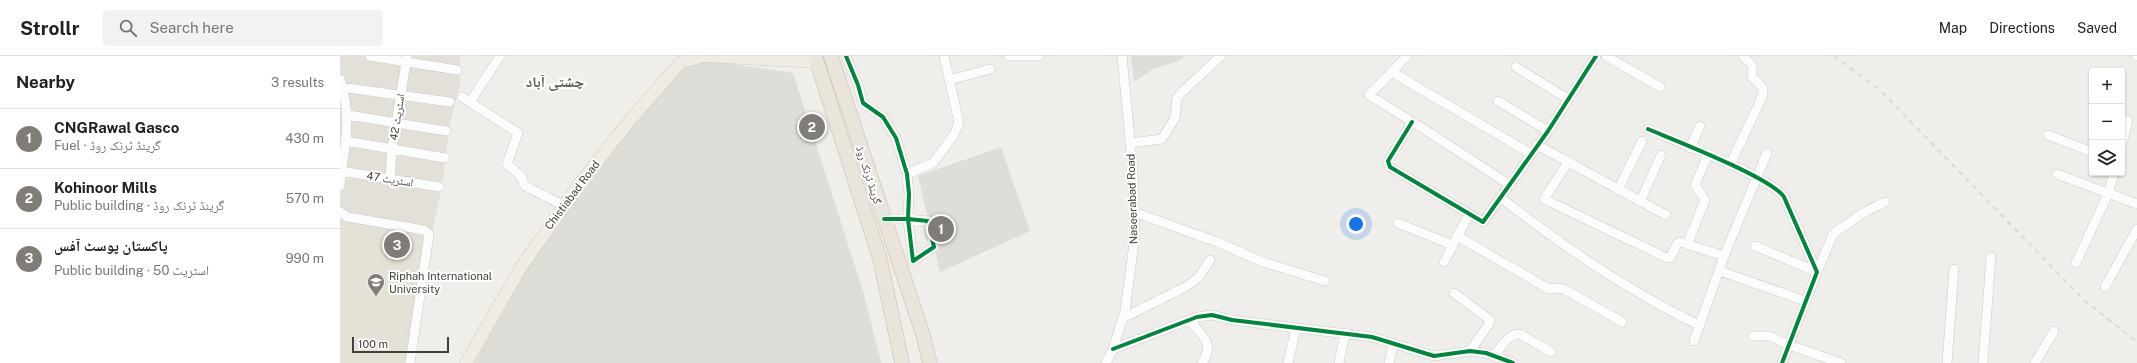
<!DOCTYPE html>
<html lang="en">
<head>
<meta charset="utf-8">
<style>
	body { margin:0; font-family:"Public Sans","Noto Naskh Arabic",sans-serif; background:#f2f2f2; color:#202124 }
	.controls { position:absolute; right:12px; top:12px; display:grid; overflow:hidden; border-radius:4px; box-shadow:0 1px 3px #0004 }
	.controls button { width:36px; height:36px; display:grid; place-items:center; padding:0; border:0; border-bottom:1px solid #e0e0e0; background:#fff; color:#202124; font:20px sans-serif }
	.scale { position:absolute; left:12px; bottom:10px; width:97px; box-sizing:border-box; padding-left:4px; border:2px solid #443f37; border-top:0; font-size:11px; line-height:14px; white-space:nowrap; color:#443f37; -webkit-text-stroke:3px #fff; paint-order:stroke }
	.you { position:absolute; left:1016px; top:168px; width:14px; height:14px; margin:-10px; border:3px solid #fff; border-radius:50%; background:#1a73e8; box-shadow:0 0 0 6px #1a73e833 }
	.badge { display:grid; place-items:center; width:26px; height:26px; border-radius:50%; background:#807c76; color:#fff; font-size:13px; font-weight:700 }
	.pin { position:absolute; translate:-50% -50%; border:2px solid #fff; box-shadow:0 1px 4px #0006 }
	.list { margin:0; padding:0; list-style:none }
	h2 { display:flex; justify-content:space-between; align-items:center; height:52px; margin:0; padding:0 16px; font-size:17px }
	h2 small { font-size:13px; font-weight:400; color:#757577 }
	.list li { display:grid; grid-template-columns:26px 1fr auto; gap:12px; align-items:center; box-sizing:border-box; height:60px; padding:0 16px; border-top:1px solid #e0e0e0 }
	.list b { display:block; font-size:15px; white-space:nowrap }
	.list p { margin:0; font-size:13px; white-space:nowrap; color:#757577 }
	.list em { font-size:13px; font-style:normal; color:#757577 }
	.icon { flex:none; width:22px; height:22px; fill:none; stroke:currentColor; stroke-width:2; stroke-linecap:round; stroke-linejoin:round }
	.map { position:relative; flex:none; width:1797px; height:307px; overflow:hidden }
	header { display:flex; align-items:center; gap:24px; box-sizing:border-box; height:56px; padding:0 20px; background:#fff; border-bottom:1px solid #e0e0e0 }
	header strong { font-size:19px }
	nav { display:flex; gap:22px; margin-inline-start:auto; font-size:14px }
	.search { width:280px; height:36px; background:#f2f2f2; display:flex; align-items:center; gap:10px; box-sizing:border-box; padding:0 14px; border-radius:4px; color:#757577; font-size:15px }
	main { display:flex }
	aside { flex:1; background:#fff }
	.map>svg:first-child { display:block }
	.residential { fill:#e3e0d8 }
	.industrial { fill:#dfddd8 }
	.education { fill:#e5e1d6 }
	.lines { fill:none; stroke-linecap:round; stroke-linejoin:round }
	.minor-casing { stroke:#cbcac6; stroke-width:10 }
	.major-casing { stroke:#d0cab9; stroke-width:13 }
	.highway-casing { stroke:#c4bba8; stroke-width:15 }
	.minor { stroke:#fdfcfc; stroke-width:9 }
	.major { stroke:#f0ece4; stroke-width:12 }
	.highway { stroke:#eae5db; stroke-width:14 }
	.rail { stroke:#d9d9d8; stroke-width:2; stroke-dasharray:5 5; stroke-linecap:butt }
	.cycleway-casing { stroke:#fff; stroke-width:6 }
	.cycleway { stroke:#00873e; stroke-width:4 }
	.labels { text-anchor:middle; dominant-baseline:central; stroke-width:4; stroke-linejoin:round; paint-order:stroke }
	.street-label { font-size:11px; fill:#443f37; stroke:#fff }
	.poi-label { font-size:11px; fill:#443f37; stroke:#fff; text-anchor:start }
	.district-label { font-size:15px; font-weight:bold; fill:#665d4f; stroke:#fff }
</style>
</head>
<body>
<header>
<strong>Strollr</strong>
<div class="search"><svg class="icon" aria-label="search" viewBox="0 0 24 24"><circle cx="10" cy="10" r="6"/><path d="M15 15l6 6"/></svg>Search here</div>
<nav><a>Map</a><a>Directions</a><a>Saved</a></nav>
</header>
<main>
<aside>
<h2>Nearby<small>3 results</small></h2>
<ul class="list">
<li><span class="badge">1</span><div><b>CNGRawal Gasco</b><p>Fuel · گرینڈ ٹرنک روڈ</p></div><em>430 m</em></li>
<li><span class="badge">2</span><div><b>Kohinoor Mills</b><p>Public building · گرینڈ ٹرنک روڈ</p></div><em>570 m</em></li>
<li><span class="badge">3</span><div><b>پاکستان پوسٹ آفس</b><p>Public building · اسٹریٹ 50</p></div><em>990 m</em></li>
</ul>
</aside>
<div class="map">
<svg width="1797" height="307" viewBox="0 0 1797 307">
	<rect width="100%" height="100%" fill="#efeeea"/>
	<path class="residential" d="M0,0H120V28L110,67L103,124L94,168L73,307H0Z"/>
	<path class="industrial" d="M791,0H844L839,5L813,13L794,26Z
		M371,5L453,17L523,235L541,307H134L193,202L237,137L344,8Z
		M661,91L690,175L600,216L578,120Z"/>
	<path class="education" d="M0,164L83,175L60,307H0Z"/>
	<g class="lines">
		<defs>
			<path id="minor" d="M30,0L117,14
				M506,0L518,29L523,47L543,61L556,82L567,118L569,138L568,163L573,205L594,191L588,165L568,163H544
				M668,0H699
				M1067,0L1029,39L1087,75L1170,129
				M1266,0L1320,31
				M1796,0H1797
				M1176,11L1228,43
				M1052,16L1191,98
				M0,23C13,66 4,88 0,130
				M609,24L650,13
				M0,31L110,46
				M122,41L178,77L167,108L181,120L185,130L223,149
				M1158,45L1208,75
				M130,46L160,0
				M8,59L106,75
				M1072,66L1048,105L1050,111L1143,166L1208,75L1256,0
				M1308,73C1334,84 1432,122 1444,141L1477,216L1442,307
				M1708,79L1752,96
				M6,85L105,102
				M790,87L822,83L835,62L837,42L843,35L881,0
				M1782,88L1788,64
				M1197,89L1326,159
				M1350,92L1360,70
				M1229,105L1204,143L1327,202H1330L1337,188L1340,186L1384,200
				M1390,109L1423,39V32L1412,21V9L1403,0
				M1,115L99,131
				M567,118L593,107L614,79L619,67L604,0
				M1717,118L1797,148
				M50,123L52,93L67,0
				M1278,134L1302,85
				M1161,142C1221,189 1290,236 1359,269
				M1300,146L1321,99
				M0,156L7,161L84,174L89,178L70,307
				M794,156L877,186L923,206L985,225
				M1058,167L1112,189
				M1117,180L1209,233L1220,232L1226,234L1282,266
				M1347,189L1365,144L1355,129L1368,99
				M1415,190L1477,216L1493,178L1523,157L1545,146
				M1104,206L1129,158
				M1736,207L1768,138L1774,117
				M1380,215L1465,245
				M1765,231L1797,173
				M1114,237L1150,264L1149,268L1130,295
				M783,262L847,230L859,221L870,204
				M850,264C863,282 875,286 862,307
				M1413,280H1430L1449,289L1501,307
				M1354,285L1384,200L1427,97
				M773,293L857,261L872,259L892,264L1032,281L1094,300L1130,295L1146,297L1173,307
				M1154,300C1160,292 1169,277 1180,278L1211,296
				M766,307L773,293L785,255L795,179L793,116L782,0
				M948,307L956,272
				M999,307L1005,277
				M1049,307L1053,288
				M1607,307L1614,213
				M1643,307L1651,201
				M1695,307L1714,275"/>
			<path id="major" d="M367,0L476,6
				M126,307L180,213L237,131L291,63L341,6L366,0"/>
			<path id="highway" d="M475,0L540,203L562,307
				M491,0L583,279L590,307"/>
		</defs>
		<use href="#minor" class="minor-casing"/>
		<use href="#major" class="major-casing"/>
		<use href="#highway" class="highway-casing"/>
		<use href="#minor" class="minor"/>
		<use href="#major" class="major"/>
		<use href="#highway" class="highway"/>
		<path class="rail" d="M1494,0L1540,34L1744,244L1797,286"/>
		<defs>
			<path id="cycleway" d="M506,0L518,29L523,47L543,61L556,82L567,118L569,138L568,163L573,205L594,191L588,165L568,163H544
				M1072,66L1048,105L1050,111L1143,166L1208,75L1256,0
				M1308,73C1334,84 1432,122 1444,141L1477,216L1442,307
				M773,293L857,261L872,259L892,264L1032,281L1094,300L1130,295L1146,297L1173,307"/>
		</defs>
		<use href="#cycleway" class="cycleway-casing"/>
		<use href="#cycleway" class="cycleway"/>
	</g>
	<defs>
		<symbol id="university-pin" viewBox="-11 -11 22 30"><path d="M0 17L-7.5 6A9.5 9.5 0 1 1 7.5 6Z" fill="#807c76" stroke="#fff"/><path d="M0-5L7-2L0 1L-7-2ZM-4 1L0 2.5L4 1V4Q0 6-4 4Z" fill="#fff"/></symbol>
	</defs>
	<g fill-rule="evenodd">
		<use href="#university-pin" x="26" y="216" width="20" height="27"/>
	</g>
	<g class="labels">
		<g class="street-label">
			<text transform="translate(57 61) rotate(-81)">اسٹریٹ 42</text>
			<text transform="translate(529 119) rotate(72)">گرینڈ ٹرنک روڈ</text>
			<text transform="translate(50 123) rotate(9)">اسٹریٹ 47</text>
			<text transform="translate(232 139) rotate(-53)">Chistiabad Road</text>
			<text transform="translate(792 143) rotate(-92)">Naseerabad Road</text>
		</g>
		<g class="poi-label">
			<text x="49" y="220">Riphah International<tspan x="49" dy="13">University</tspan></text>
		</g>
		<g class="district-label">
			<text x="215" y="25">چشتی آباد</text>
		</g>
	</g>
</svg>
<div class="controls">
<button>+</button>
<button>−</button>
<button><svg class="icon" aria-label="layers" viewBox="0 0 24 24"><path d="M12 4l9 5-9 5-9-5zM3 14l9 5 9-5"/></svg></button>
</div>
<div class="scale">100 m</div>
<div class="you"></div>
<div class="pin badge" style="left:601px;top:173px">1</div>
<div class="pin badge" style="left:472px;top:71px">2</div>
<div class="pin badge" style="left:57px;top:189px">3</div>
</div>
</main>
</body>
</html>
